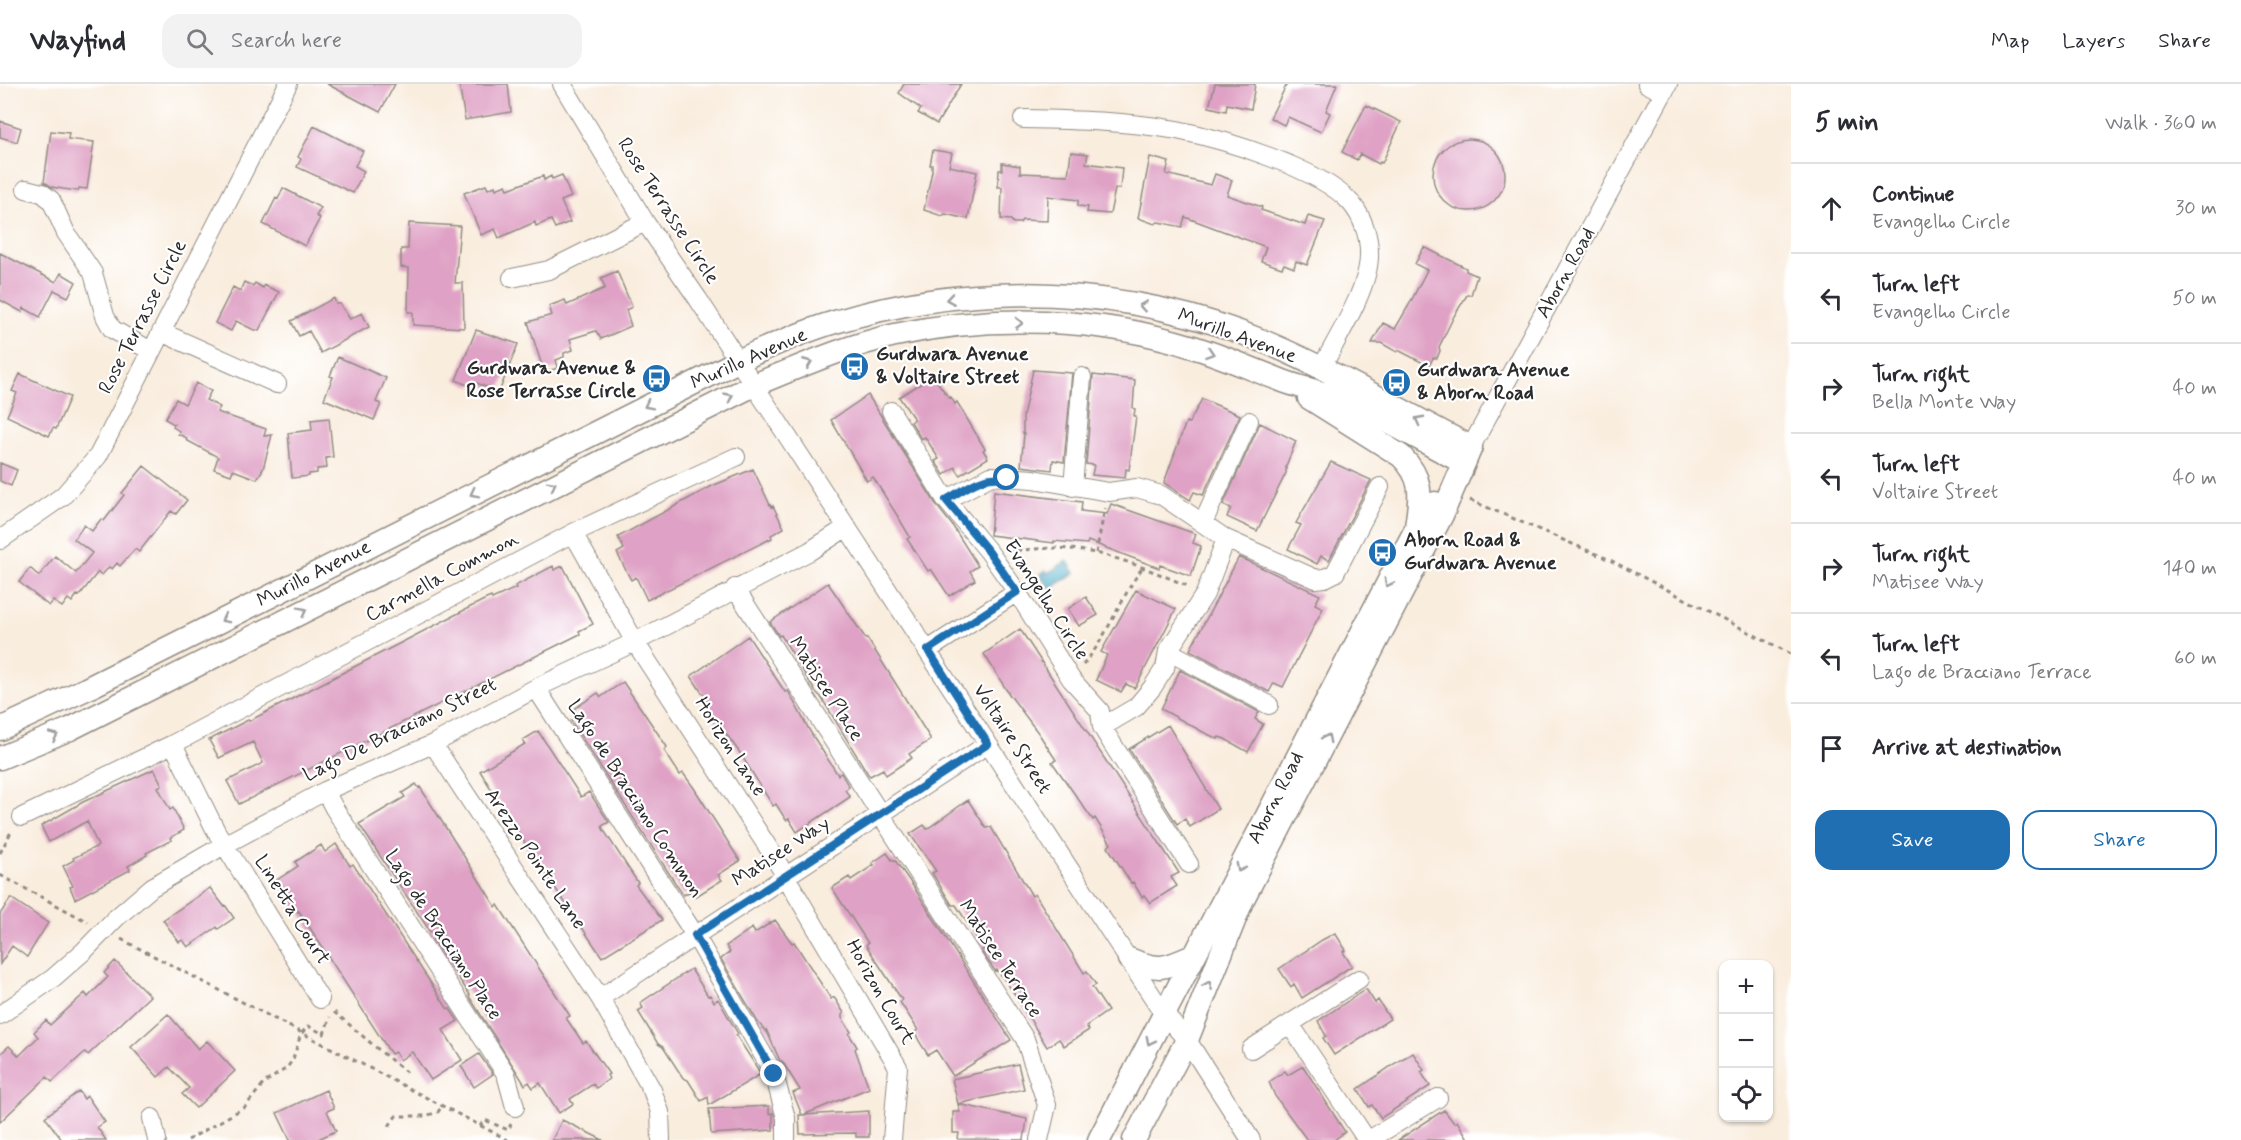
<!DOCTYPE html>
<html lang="en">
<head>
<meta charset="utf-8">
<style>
	body { margin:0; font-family:Mynerve,sans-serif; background:#f2f2f3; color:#2b2b33 }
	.controls { position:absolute; right:18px; bottom:18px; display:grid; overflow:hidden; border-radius:12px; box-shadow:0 2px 4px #0004 }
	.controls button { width:54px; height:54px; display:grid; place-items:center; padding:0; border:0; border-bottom:2px solid #e1e1e2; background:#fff; color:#2b2b33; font:30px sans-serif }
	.stop { position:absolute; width:18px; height:18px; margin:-14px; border:4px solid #1f6fb2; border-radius:50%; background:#fff }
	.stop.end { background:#1f6fb2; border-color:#fff; box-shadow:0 2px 6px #0008 }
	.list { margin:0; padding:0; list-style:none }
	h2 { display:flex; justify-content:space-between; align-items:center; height:78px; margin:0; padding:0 24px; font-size:26px }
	h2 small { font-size:20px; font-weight:400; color:#7c7c81 }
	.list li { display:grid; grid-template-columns:39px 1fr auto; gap:18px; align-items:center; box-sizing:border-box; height:90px; padding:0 24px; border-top:2px solid #e1e1e2 }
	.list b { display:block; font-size:22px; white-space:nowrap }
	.list p { margin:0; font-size:20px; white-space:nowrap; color:#7c7c81 }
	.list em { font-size:20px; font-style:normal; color:#7c7c81 }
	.actions { display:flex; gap:12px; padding:18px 24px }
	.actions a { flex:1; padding:14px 0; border:2px solid #1f6fb2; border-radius:18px; text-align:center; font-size:21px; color:#1f6fb2 }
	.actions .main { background:#1f6fb2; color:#fff }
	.icon { flex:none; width:33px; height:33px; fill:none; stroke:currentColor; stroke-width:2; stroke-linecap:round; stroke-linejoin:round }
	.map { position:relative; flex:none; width:1791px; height:1056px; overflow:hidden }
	header { display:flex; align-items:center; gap:36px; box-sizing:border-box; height:84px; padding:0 30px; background:#fff; border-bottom:2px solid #e1e1e2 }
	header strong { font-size:28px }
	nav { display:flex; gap:33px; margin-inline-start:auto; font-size:21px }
	.search { width:420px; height:54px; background:#f2f2f3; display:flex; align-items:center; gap:15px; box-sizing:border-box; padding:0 21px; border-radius:18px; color:#7c7c81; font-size:22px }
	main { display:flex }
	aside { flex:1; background:#fff }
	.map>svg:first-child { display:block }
	.water { fill:#48acc7; stroke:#3a6c79; stroke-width:1.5 }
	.building { fill:#dfa1c5 }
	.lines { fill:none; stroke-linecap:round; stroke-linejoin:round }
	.minor-casing { stroke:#928c84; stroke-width:20 }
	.major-casing { stroke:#928c84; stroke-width:25 }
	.path { stroke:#928c84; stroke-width:3; stroke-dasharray:4.5 4.5; stroke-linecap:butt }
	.minor { stroke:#fff; stroke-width:18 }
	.major { stroke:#fff; stroke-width:22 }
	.oneway { stroke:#a0a0a0 }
	.route { stroke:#1f6fb2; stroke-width:8 }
	.labels { text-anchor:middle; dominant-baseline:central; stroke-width:4.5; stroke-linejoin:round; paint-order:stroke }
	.street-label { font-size:20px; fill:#2b2b2b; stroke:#fff }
	.poi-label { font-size:20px; font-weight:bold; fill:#2b2b2b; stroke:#fff; text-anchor:start }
</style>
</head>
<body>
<header>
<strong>Wayfind</strong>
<div class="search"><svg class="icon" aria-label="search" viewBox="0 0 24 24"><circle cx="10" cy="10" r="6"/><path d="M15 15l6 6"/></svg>Search here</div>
<nav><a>Map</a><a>Layers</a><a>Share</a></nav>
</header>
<main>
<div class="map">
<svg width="1791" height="1056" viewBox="0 0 1791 1056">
	<rect width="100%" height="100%" fill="#fff"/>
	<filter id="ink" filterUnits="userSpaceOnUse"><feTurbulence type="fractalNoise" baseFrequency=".0167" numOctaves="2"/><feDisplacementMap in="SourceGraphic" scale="12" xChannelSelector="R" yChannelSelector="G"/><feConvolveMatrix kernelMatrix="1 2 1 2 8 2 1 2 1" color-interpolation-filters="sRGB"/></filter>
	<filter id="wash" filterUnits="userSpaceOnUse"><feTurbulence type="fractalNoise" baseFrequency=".008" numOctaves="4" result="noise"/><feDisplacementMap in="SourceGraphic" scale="24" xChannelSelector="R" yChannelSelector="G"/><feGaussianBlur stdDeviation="1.35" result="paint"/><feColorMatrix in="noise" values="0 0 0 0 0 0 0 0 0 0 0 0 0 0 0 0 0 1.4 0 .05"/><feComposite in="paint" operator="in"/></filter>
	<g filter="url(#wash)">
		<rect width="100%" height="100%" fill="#f9edde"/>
		<path class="water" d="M1067,477L1075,489L1050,505L1040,490L1046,487L1048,489Z"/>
		<g id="blocks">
			<path class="building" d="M327,0H395L380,28Z
				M459,0H508L511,28L465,36Z
				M904,0H961L937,40L918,29L921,25L899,9Z
				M1215,0H1255L1251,25L1227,20L1226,27L1209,23Z
				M1287,0H1337L1326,27L1330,29L1321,48L1288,33L1284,41L1270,34Z
				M1366,21L1401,38L1382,79L1380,78L1379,80L1360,70L1357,76L1342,68Z
				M0,37L21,44L17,58L0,53Z
				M314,42L363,67L355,82L364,87L353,109L297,83L301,75L298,73Z
				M51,47L69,49L68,55L94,58L87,105L79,104L78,107L63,105L52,103L44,98Z
				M1433 91a36 36 0 1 1 72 0a36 36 0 1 1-72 0Z
				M933,66L952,69L949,82L977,88L968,135L945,130L942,132L924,126L932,87V81H930Z
				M1071,68L1088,70L1086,79L1122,84L1120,105H1115L1110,130L1087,128L1088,123L1078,122V116L1048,112L1047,137L1022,136L1020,139H1013L1011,136L1001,135L1002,103H998L999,86H1002V79L1020,82V89L1068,91Z
				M1150,73L1169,78L1166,90L1211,101L1215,90L1232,96L1227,111L1262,123L1261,126L1305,141L1308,132L1325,137L1307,181L1296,177L1294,184L1284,180L1282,184L1261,177L1266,163L1185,133L1182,143L1158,138L1155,140L1138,134Z
				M562,91L571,113L561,117L570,138L555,144L551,136L536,142L535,138L499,154L495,145L481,151L464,109L486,101L488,105L495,102L496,105L506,101L508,105L543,92L544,96L551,92L552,95Z
				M283,104L321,124L316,132L320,134L305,162L263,140L276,114L278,115Z
				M409,139L460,142L455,199H463L464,244L413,241V228H408L409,184L401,183V165H408Z
				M1424,163L1466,184V187L1477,192L1471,211H1467L1454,232L1439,263L1440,267L1437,274H1433L1429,282L1398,266L1397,268L1381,259H1372L1383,239L1395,245L1409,221L1427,186L1415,180Z
				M0,169L56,198L61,189L76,198L68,213L54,206L40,233L24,224L22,228L0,216Z
				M617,187L632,223L626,226L631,242L601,255L596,247L570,255L573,266L564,269V273L556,276L558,284L544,288L528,238L552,231L549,222L565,216L567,221L605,204L601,194Z
				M244,198L253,202L255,199L263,204L264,201L279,208L259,246H254L236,237L231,247L215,239L233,203L240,207Z
				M334,214L336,220H340L350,235L362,229L369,243L321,269L309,247L299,252L291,237Z
				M476,246L518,260L499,308L474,298L472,303L456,296Z
				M338,273L386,294L376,318L381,320L374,336L324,315L333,293L330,292Z
				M1033,286L1072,289L1064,378L1053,376L1052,386L1021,382L1024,350L1023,349V332Z
				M20,290L70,313L56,345L53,344L49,352L7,332L17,309L12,307Z
				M1093,291L1135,296L1133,324L1135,325L1134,332H1136L1129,386L1126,385L1125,394L1092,391L1094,381L1086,380Z
				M933,292L949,314L951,313L955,320L957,318L985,365L983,366L988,374L960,391L955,383L944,391L935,377L939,375L925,353L921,355L911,338L914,335L899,313Z
				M196,299L211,307L206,316L220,323L217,328L266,345L264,352L272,351L263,385L257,395L233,386L231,391L214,385L218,373L186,356L187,354L178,350L179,347L173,343L174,340L165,335L176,315L185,320Z
				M868,311L937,422L952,441L978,482L970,487L975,496L949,512L931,485L928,487L907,455L910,453L900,436L873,393L867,397L831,336Z
				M1202,315L1240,331L1203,411L1194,408L1190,416L1164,399L1186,338L1189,339Z
				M329,334L333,373L326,374L327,384L317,385V389L309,390V392L292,394L288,349L312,346L311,336Z
				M1260,339L1296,357L1286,382V389L1257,447L1227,433L1231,424L1223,421Z
				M1331,378L1371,396L1329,476L1321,472L1317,480L1288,465L1301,441L1296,439Z
				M0,379L17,386L11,402L0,397Z
				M144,382L187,416L176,430L171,427L139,468L135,465L120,482L117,479L112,485L109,483L102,491L98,488L79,512L77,511L72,518L68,515L62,523L53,517L49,522L19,498L30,484L39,492L55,472L76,489L92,469L74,455L84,441L92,447L101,435L104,437L124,411L122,409Z
				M753,385L771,423L773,422L784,444L771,451L772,454L647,516L636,493L631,496L617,469L624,465L618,453L712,402Z
				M994,407L1082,418L1081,427L1107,430L1111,420L1196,450L1193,459L1201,462L1191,492L1160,481L1159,484L1088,457L1087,460L1054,457V459L990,451Z
				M1239,473L1320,511L1315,520L1323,524L1283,603L1274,599L1269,608L1190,566Z
				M553,482L554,486L563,482L593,540L579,547L580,550L239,720L227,697L263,679L253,658L219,674L209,656L248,636L249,637L484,516L491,513L492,515L516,504L515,502Z
				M828,499L866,555L867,554L930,654V656L909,670L912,674L886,691L883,685L870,692L868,690L821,613L815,607L781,551L779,552L770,538Z
				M1136,506L1176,525L1136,602L1134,604L1126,600L1121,608L1096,596L1107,571L1101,568Z
				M1086,513L1098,531L1079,542L1068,525Z
				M1020,545L1179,789L1171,793L1177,802L1150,819L1144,811L1142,813L1133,798L1131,799L1108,763L1111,760L1095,734L1093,736L1064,695L1052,678L1056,676L1039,650L1009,610L984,570Z
				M748,552L785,608L788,607L811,649L838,691L841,689L849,703L845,706L850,713L797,748L789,735L786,736L776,720L773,722L740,669L705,621L708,618L691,592Z
				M1180,586L1259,628L1255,635L1263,640L1248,668L1225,655L1219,653L1218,655L1203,648L1161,625Z
				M623,598L667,663L664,666L680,691L683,689L694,704L740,777L718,791L722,796L695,813L691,807L683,811L571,637L578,632L574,625L598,609L601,613Z
				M1168,641L1218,725L1190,743L1185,735L1177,740L1129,665Z
				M538,647L581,713L589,708L609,738L602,742L603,745L638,799L636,801L662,836L602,873L528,764L480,687L525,660L523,656Z
				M154,685L162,701L158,703L170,726L173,724L184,746L170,754L172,756L146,769L147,771L128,782L130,786L75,815L70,803L73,802L63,782L74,776L73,774L98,762L87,737L49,758L41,742L83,718Z
				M416,700L419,704L420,703L496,823L498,821L555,909L570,932L566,934L583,959L586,957L609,990L607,991L609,995L596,1004L593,1000L570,1015L573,1020L559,1029L540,999L533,1004L529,998L525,1001L469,912L470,911L433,856L435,855L359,740L405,713L402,709Z
				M968,716L986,744L991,743L1032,812L1035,810L1084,889L1087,887L1096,901L1092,903L1108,927L1086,942L1089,946L1064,962L1059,955L1047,963L1012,906L997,886L995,887L981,867L984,865L956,821H952L932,789L936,787L910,750L924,741L927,745Z
				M336,760L350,782L353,780L447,924L450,925L458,937L443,946L462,976L431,996L412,968L400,976L395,968L391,970L299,827L298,828L277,796L298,782L295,778L321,761L325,768Z
				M887,769L892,776H895L913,802L1011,956L953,992L936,966L928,971L919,957L915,948L918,946L900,918L902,916L866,861L868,859L832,804L849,793L851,796L874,781L872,779Z
				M210,804L224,822L225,821L234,834L218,845L217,843L188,863L183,856L179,858L163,836Z
				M11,814L48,839L27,873L12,862L0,880V830Z
				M775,836L792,859L794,858L831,915L834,913L844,929L842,931V934L851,948L849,950L857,963L855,965L869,1004L803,1031L869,1027V1053H856V1049L800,1050L799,1031H802L793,1009L800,1006L782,977H780L766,945L767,949L757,937L721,875L730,868L726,862L752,844L755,849Z
				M1335,849L1346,866L1343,868L1352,882L1302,914L1294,900L1291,903L1279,885L1322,856Z
				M115,877L150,912L88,971L85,968L52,998L47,993L0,1038V970L9,962L19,972L38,953L34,948L46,936L50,941L85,909L88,913L108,893L104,889Z
				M691,885L708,912L710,911L714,918L718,915L738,950L736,951L761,990L709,1021L708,1013L701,1017L688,996L683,994L663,963L658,960L638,927L643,924L640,919Z
				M1366,905L1375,919L1378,916L1390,935L1334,971L1323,954L1326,952L1318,937Z
				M168,930L198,965L207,957L235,987L196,1024L182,1010L189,1004L169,983L158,993L131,963Z
				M1413,969L1424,986L1421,988L1430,1002L1381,1034L1372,1021L1369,1023L1358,1005L1400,976Z
				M479,970L493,990L474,1003L461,982Z
				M1018,980L1024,1005L958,1020L952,995Z
				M1303,982L1345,1048L1334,1056H1307L1275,1012L1269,998L1285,987L1288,991Z
				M326,1006L334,1024L327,1027L336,1047L316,1056H290L277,1029Z
				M79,1007L84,1015L87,1012L105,1038L97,1043L106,1056H62L45,1033Z
				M958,1020L1027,1035L1024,1056L958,1055L959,1049H953V1028H960Z
				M769,1022V1030L773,1029V1046L711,1050L709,1025Z
				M1444,1026L1454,1039L1457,1037L1469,1056H1398Z
				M562,1036L603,1056H552Z"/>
		</g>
	</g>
	<g filter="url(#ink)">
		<use href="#blocks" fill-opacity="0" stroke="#928c84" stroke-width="1.5"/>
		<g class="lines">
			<defs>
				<path id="minor" d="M562,0L645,138L698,215L1164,930L1187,956L1251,1056
					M1647,0L1664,8
					M1023,35C1074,36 1126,37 1177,46C1222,55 1320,84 1351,119C1363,133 1370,154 1369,173C1368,206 1337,254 1321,285
					M26,105L42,109L51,116L66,149L93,189L105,232L112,245L151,267
					M512,194L549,186L645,138
					M161,248L277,300
					M891,327L946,416L989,468L1017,508L1071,595L1100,627L1102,643L1113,661L1189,780
					M1471,363L1668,0
					M1073,403L1082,293
					M946,416L991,392L1033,395L1109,408L1137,404L1161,411L1226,455L1316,495L1325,494L1335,489L1380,403
					M1203,439L1249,337
					M573,449L635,558L773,771L898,983L892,1056
					M0,456L63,412L98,372L288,0
					M735,504L1025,955L1047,1021L1039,1056
					M928,566L1017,508
					M1168,567L1269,621
					M536,604L695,851L774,990L786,1034V1056
					M1102,643L1136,623L1152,604L1165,584L1168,567L1205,510L1226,455
					M173,660L216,747L320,915
					M433,660L600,914L652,1006L660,1028L661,1056
					M325,707L334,724L506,990L515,1023
					M22,733L173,660L573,449L736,373
					M600,914L988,660
					M0,931L52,895L84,867L116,834L152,803L224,761L325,707L433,660L536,604L635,558L810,467L847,443
					M1290,940L1367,1056
					M1251,965L1359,895
					M152,1034L157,1056
					M1369,1056L1438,1014"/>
				<path id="major" d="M1309,314L1401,372C1425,396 1420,413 1416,443
					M0,645L86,605L738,277C770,262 801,248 835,238C975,196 1130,201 1265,258C1336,288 1403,328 1471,363L1442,431L1242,817L1187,956L1134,1056
					M0,674L70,645L754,301C801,282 846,262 895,251C991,230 1099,233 1193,263C1222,272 1249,284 1278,295C1301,305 1328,308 1351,319C1389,337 1426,359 1464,379
					M1129,875C1161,888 1165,884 1195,871
					M1099,1056L1399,477L1415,447L1435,419"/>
			</defs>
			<use href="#minor" class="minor-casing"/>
			<use href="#major" class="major-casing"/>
			<path class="path" d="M1470,416L1610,476L1791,570
				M1008,467C1022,466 1037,465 1051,464C1100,464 1146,484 1190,503
				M1096,469L1105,424
				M1083,581C1108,552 1120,514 1143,483
				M0,769L12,746
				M0,791L88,838
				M121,855L508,1056
				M334,928C359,948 382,970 408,989
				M389,1042L396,1032H425L438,1028L442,1022
				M480,1042L485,1036L508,1046L511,1040
				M188,1056L245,1023L264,999L287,984L293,975L301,950L308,942L324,950L330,933"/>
			<use href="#minor" class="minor"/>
			<use href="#major" class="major"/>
		</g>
		<defs><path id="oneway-chevron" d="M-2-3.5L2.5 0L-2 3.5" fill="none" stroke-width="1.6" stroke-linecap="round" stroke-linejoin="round" transform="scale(1.5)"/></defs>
		<g class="oneway">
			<use href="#oneway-chevron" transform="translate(950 215) rotate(171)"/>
			<use href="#oneway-chevron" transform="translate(1143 222) rotate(-170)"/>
			<use href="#oneway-chevron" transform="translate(1019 239)"/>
			<use href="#oneway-chevron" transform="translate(1210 269) rotate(19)"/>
			<use href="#oneway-chevron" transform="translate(808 279) rotate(-22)"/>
			<use href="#oneway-chevron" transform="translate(729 313) rotate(-26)"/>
			<use href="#oneway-chevron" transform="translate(648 321) rotate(153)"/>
			<use href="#oneway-chevron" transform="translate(1419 336) rotate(-152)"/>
			<use href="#oneway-chevron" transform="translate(552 401) rotate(-27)"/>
			<use href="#oneway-chevron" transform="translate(474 409) rotate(153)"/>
			<use href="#oneway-chevron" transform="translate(1388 499) rotate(117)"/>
			<use href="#oneway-chevron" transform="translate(303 527) rotate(-27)"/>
			<use href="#oneway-chevron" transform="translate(225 535) rotate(153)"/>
			<use href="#oneway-chevron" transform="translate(54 652) rotate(-24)"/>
			<use href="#oneway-chevron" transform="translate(1327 654) rotate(-63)"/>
			<use href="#oneway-chevron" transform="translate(1240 784) rotate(117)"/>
			<use href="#oneway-chevron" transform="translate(1208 901) rotate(-68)"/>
			<use href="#oneway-chevron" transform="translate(1150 957) rotate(117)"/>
		</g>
	</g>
	<g class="lines" filter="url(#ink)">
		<path class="route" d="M774,990L695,851L988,660L928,566L1017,508L989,468L946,416C969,403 980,391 1007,394"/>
	</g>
	<defs>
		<symbol id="bus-disc" viewBox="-11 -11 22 22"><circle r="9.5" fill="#1f6fb2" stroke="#fff"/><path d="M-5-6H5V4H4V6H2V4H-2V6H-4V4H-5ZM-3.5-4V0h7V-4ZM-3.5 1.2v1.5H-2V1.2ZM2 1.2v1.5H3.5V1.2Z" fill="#fff"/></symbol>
	</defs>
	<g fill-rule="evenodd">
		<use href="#bus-disc" x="838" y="266" width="33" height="33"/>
		<use href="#bus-disc" x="640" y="278" width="33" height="33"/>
		<use href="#bus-disc" x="1380" y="282" width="33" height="33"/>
		<use href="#bus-disc" x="1366" y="452" width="33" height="33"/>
	</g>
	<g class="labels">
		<g class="street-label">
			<text transform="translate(668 127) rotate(57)">Rose Terrasse Circle</text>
			<text transform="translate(1566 189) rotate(-61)">Aborn Road</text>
			<text transform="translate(143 233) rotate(-63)">Rose Terrasse Circle</text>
			<text transform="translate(1237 252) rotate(20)">Murillo Avenue</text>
			<text transform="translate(749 275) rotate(-24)">Murillo Avenue</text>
			<text transform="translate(314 490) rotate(-27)">Murillo Avenue</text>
			<text transform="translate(442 493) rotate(-28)">Carmella Common</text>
			<text transform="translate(1046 516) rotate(57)">Evangelho Circle</text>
			<text transform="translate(826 605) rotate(57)">Matisee Place</text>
			<text transform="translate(400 646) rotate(-26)">Lago De Bracciano Street</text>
			<text transform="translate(1012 655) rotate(57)">Voltaire Street</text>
			<text transform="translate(730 663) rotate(57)">Horizon Lane</text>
			<text transform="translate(1276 714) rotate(-63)">Aborn Road</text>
			<text transform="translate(635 715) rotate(57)">Lago de Bracciano Common</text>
			<text transform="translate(781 768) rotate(-33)">Matisee Way</text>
			<text transform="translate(535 775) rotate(56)">Arezzo Pointe Lane</text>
			<text transform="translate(292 826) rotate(58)">Linetta Court</text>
			<text transform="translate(443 851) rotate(57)">Lago de Bracciano Place</text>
			<text transform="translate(1000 875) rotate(57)">Matisee Terrace</text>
			<text transform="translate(880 908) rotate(60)">Horizon Court</text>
		</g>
		<g class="poi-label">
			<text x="876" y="270">Gurdwara Avenue<tspan x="876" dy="23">&amp; Voltaire Street</tspan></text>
			<text x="636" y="284" text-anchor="end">Gurdwara Avenue &amp;<tspan x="636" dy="23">Rose Terrasse Circle</tspan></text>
			<text x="1417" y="286">Gurdwara Avenue<tspan x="1417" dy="23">&amp; Aborn Road</tspan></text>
			<text x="1404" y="456">Aborn Road &amp;<tspan x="1404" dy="23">Gurdwara Avenue</tspan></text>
		</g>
	</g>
</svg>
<div class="controls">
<button>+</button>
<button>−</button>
<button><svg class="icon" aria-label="locate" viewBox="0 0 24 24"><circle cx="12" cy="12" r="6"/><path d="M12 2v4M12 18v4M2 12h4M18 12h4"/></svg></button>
</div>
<div class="stop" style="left:1007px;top:394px"></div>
<div class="stop end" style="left:774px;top:990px"></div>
</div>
<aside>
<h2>5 min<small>Walk · 360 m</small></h2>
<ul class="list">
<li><svg class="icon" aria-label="ahead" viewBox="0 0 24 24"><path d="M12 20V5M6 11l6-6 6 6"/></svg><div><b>Continue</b><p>Evangelho Circle</p></div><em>30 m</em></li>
<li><svg class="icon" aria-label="left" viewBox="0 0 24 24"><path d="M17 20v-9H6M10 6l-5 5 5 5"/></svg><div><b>Turn left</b><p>Evangelho Circle</p></div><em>50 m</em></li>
<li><svg class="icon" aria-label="right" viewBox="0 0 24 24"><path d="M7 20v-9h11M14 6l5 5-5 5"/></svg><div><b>Turn right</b><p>Bella Monte Way</p></div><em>40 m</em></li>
<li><svg class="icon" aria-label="left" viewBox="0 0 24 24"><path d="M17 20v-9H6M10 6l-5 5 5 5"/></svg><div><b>Turn left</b><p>Voltaire Street</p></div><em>40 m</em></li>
<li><svg class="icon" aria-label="right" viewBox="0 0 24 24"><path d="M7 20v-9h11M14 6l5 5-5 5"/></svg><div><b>Turn right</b><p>Matisee Way</p></div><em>140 m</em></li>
<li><svg class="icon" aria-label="left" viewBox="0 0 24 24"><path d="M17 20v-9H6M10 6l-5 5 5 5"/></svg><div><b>Turn left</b><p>Lago de Bracciano Terrace</p></div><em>60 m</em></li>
<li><svg class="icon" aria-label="arrive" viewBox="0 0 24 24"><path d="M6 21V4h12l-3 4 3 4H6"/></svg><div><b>Arrive at destination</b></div></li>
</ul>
<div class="actions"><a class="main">Save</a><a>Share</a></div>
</aside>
</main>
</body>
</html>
